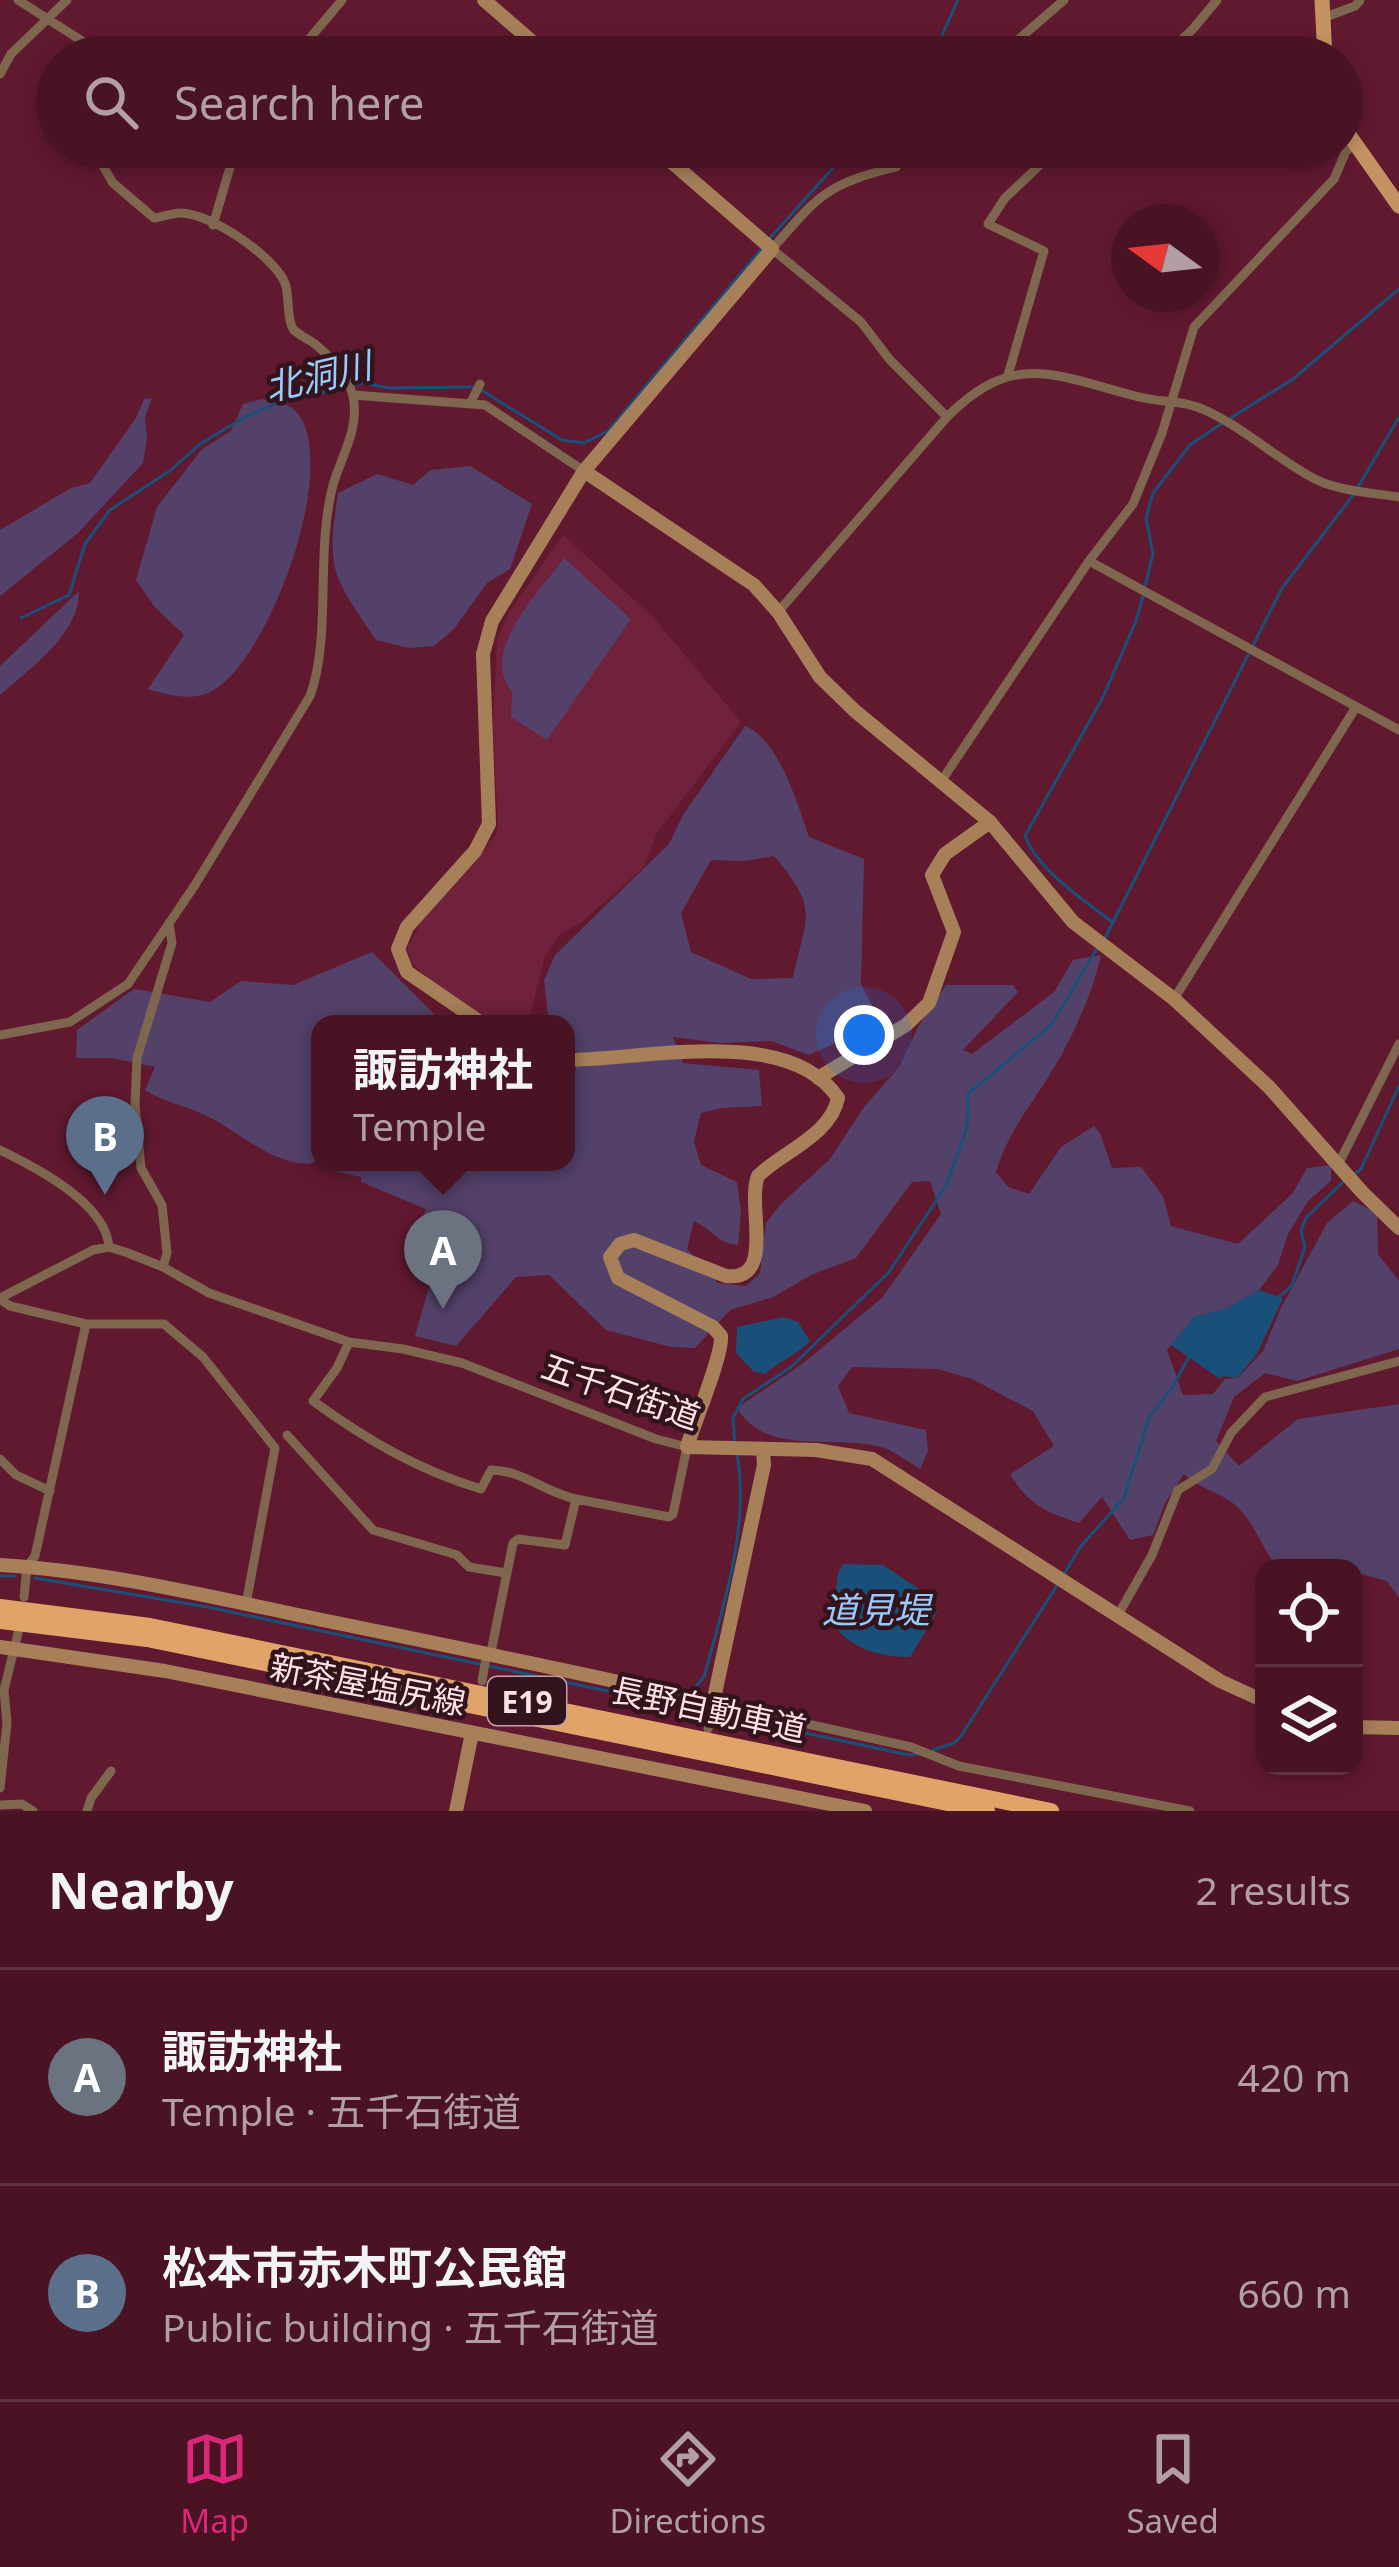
<!DOCTYPE html>
<html lang="en">
<head>
<meta charset="utf-8">
<style>
	body { margin:0; font-family:"Noto Sans","Noto Sans JP",sans-serif; background:#532031; color:#f1f3f6 }
	.controls { position:absolute; right:36px; bottom:36px; display:grid; overflow:hidden; border-radius:24px; box-shadow:0 6px 18px #0003 }
	.controls button { width:108px; height:108px; display:grid; place-items:center; padding:0; border:0; border-bottom:3px solid #613241; background:#491324; color:#f1f3f6; font:60px sans-serif }
	.compass { position:absolute; left:1111px; top:204px; width:108px; height:108px; border-radius:50%; background:#491324; box-shadow:0 6px 18px #0003; rotate:285deg }
	.you { position:absolute; left:864px; top:1035px; width:42px; height:42px; margin:-30px; border:9px solid #fff; border-radius:50%; background:#1a73e8; box-shadow:0 0 0 18px #1a73e833 }
	.badge { display:grid; place-items:center; width:78px; height:78px; border-radius:50%; background:#db2777; color:#fff; font-size:39px; font-weight:700 }
	.pin { position:absolute; translate:-50% -99px; filter:drop-shadow(0 3px 6px #0008) }
	.pin::after { content:''; position:absolute; top:63px; width:42px; height:36px; background:inherit; clip-path:polygon(0 0,100% 0,50% 100%) }
	.popup { position:absolute; left:311px; top:1015px; width:264px; height:156px; box-sizing:border-box; display:grid; place-content:center; border-radius:24px; background:#491324; filter:drop-shadow(0 3px 9px #0005); font-size:39px; white-space:nowrap; color:#b19ea6 }
	.popup b { font-size:45px; color:#f1f3f6 }
	.popup::after { content:''; position:absolute; left:50%; top:100%; margin-left:-24px; border:24px solid transparent; border-top-color:#491324 }
	.list { margin:0; padding:0; list-style:none }
	h2 { display:flex; justify-content:space-between; align-items:center; height:156px; margin:0; padding:0 48px; font-size:51px }
	h2 small { font-size:39px; font-weight:400; color:#b19ea6 }
	.list li { display:grid; grid-template-columns:78px 1fr auto; gap:36px; align-items:center; box-sizing:border-box; height:216px; padding:0 48px; border-top:3px solid #613241 }
	.list b { display:block; font-size:45px; white-space:nowrap }
	.list p { margin:0; font-size:39px; white-space:nowrap; color:#b19ea6 }
	.list em { font-size:39px; font-style:normal; color:#b19ea6 }
	.icon { flex:none; width:66px; height:66px; fill:none; stroke:currentColor; stroke-width:2; stroke-linecap:round; stroke-linejoin:round }
	.map { position:relative; flex:none; width:1399px; height:1811px; overflow:hidden }
	.search { position:absolute; background:#491324; box-shadow:0 6px 18px #0003; left:36px; right:36px; top:36px; height:132px; display:flex; align-items:center; gap:30px; box-sizing:border-box; padding:0 42px; border-radius:66px; color:#b19ea6; font-size:45px }
	.sheet { height:588px; background:#491324 }
	nav { display:flex; justify-content:space-around; align-items:center; box-sizing:border-box; height:168px; border-top:3px solid #613241; background:#491324; font-size:33px; color:#b19ea6 }
	nav a { display:grid; justify-items:center; gap:6px }
	nav .on { color:#db2777 }
	.map>svg:first-child { display:block }
	.built { fill:#70213b }
	.green { fill:#54416a; fill-rule:evenodd }
	.water { fill:#195079 }
	.lines { fill:none; stroke-linecap:round; stroke-linejoin:round }
	.stream { stroke:#195079; stroke-width:3 }
	.street { stroke:#7f664f; stroke-width:9 }
	.secondary { stroke:#a7805a; stroke-width:14 }
	.primary { stroke:#c59362; stroke-width:15 }
	.highway { stroke:#e0a469; stroke-width:16 }
	.labels { text-anchor:middle; dominant-baseline:central; stroke-width:9; stroke-linejoin:round; paint-order:stroke }
	.shield { fill:#33131c; stroke:#c0a3aa; stroke-width:3 }
	.shield-label { font-size:30px; font-weight:bold; fill:#fde1e7 }
	.street-label { font-size:33px; fill:#fde1e7; stroke:#33131c }
	.water-label { font-size:36px; font-style:italic; fill:#97ccfa; stroke:#33131c }
</style>
</head>
<body>
<div class="map">
<svg width="1399" height="1811" viewBox="0 0 1399 1811">
	<rect width="100%" height="100%" fill="#611930"/>
	<path class="built" d="M563,535L653,617L741,722L657,833L644,867L582,922L559,935L545,956L528,1024H497L433,983L413,964L407,949L422,920L495,836L498,826L493,728L497,639L510,611Z"/>
	<path class="green" d="M152,398L145,417L147,439L143,463L78,533L0,596V530L71,488L90,483L136,418L144,399Z
		M261,399C273,402 287,402 296,411C342,463 269,661 212,691C192,702 168,695 148,689L184,635L154,606L136,580L157,507L202,449L231,431L243,404Z
		M470,466L532,504L510,569L487,583L454,629L434,646L409,648L376,640C332,574 326,573 338,493L377,474L413,485L431,470Z
		M564,558L631,619L547,740L511,717L512,692C478,652 541,590 564,558Z
		M79,591C80,633 30,669 0,695V666Z
		M745,726C780,740 797,804 809,837L864,859L861,984L881,1022L809,1055L771,1041L720,1043L673,1037L683,1063L759,1070L762,1106L722,1108L701,1113L694,1142L701,1165L737,1182L741,1212L738,1245C714,1242 714,1230 694,1221L687,1249L718,1283L746,1286L760,1273L766,1223L780,1205L830,1159L864,1107L900,1066L918,1027L946,985H1013L1018,992L963,1050L972,1054L1054,992L1073,960L1101,955C1092,996 1070,1043 1047,1079C1025,1114 1009,1131 996,1172L1008,1187L1029,1194L1061,1147L1094,1126L1100,1133L1112,1168L1141,1167L1163,1196L1171,1226L1238,1244L1293,1193L1307,1168L1331,1165V1181L1308,1201L1288,1234L1278,1265L1259,1290L1225,1309L1194,1317L1167,1350L1183,1395L1213,1394L1225,1379L1238,1378L1263,1351L1281,1308L1327,1223L1353,1201L1377,1213L1378,1254L1399,1281V1349L1297,1381L1265,1373L1234,1397L1216,1441L1239,1466L1298,1419L1399,1404V1598L1387,1581L1354,1572V1568H1277C1262,1548 1255,1522 1234,1504C1221,1493 1200,1489 1184,1474L1165,1503L1153,1535L1130,1540L1102,1497L1079,1523C1046,1513 1027,1503 1010,1474L1054,1446L1033,1411L972,1379L938,1369L852,1367L838,1386L849,1413L926,1430L928,1451L920,1469C907,1461 892,1449 878,1446C830,1435 766,1456 737,1408L801,1365L882,1298L941,1214L930,1181L912,1182L856,1258L811,1275L773,1297L730,1310L695,1348L671,1347L606,1330L549,1275L516,1277L456,1346L415,1336L432,1277L407,1256L426,1209L361,1182V1177L324,1169L327,1162H566V1073L575,1074L578,1052L566,1049V1024H549L544,980L555,955L669,844L683,815ZM774,856C819,909 807,913 793,978L751,979L691,952L681,913L711,860L744,861Z
		M372,952L444,1024H320V1158L310,1164C268,1163 242,1133 207,1116C187,1106 163,1102 145,1090L155,1067L112,1058H76L77,1030L134,989L210,1002L241,981L293,985Z"/>
	<path class="water" d="M1259,1290L1283,1298L1257,1354L1237,1378L1223,1376L1220,1379L1171,1345L1194,1317L1225,1309Z
		M784,1317L798,1322L810,1341C796,1356 780,1360 765,1374L753,1371L736,1353L737,1327Z
		M843,1564L883,1565L925,1593L937,1612L910,1657C879,1657 848,1648 832,1622L838,1573Z"/>
	<g class="lines">
		<path class="stream" d="M932,57L958,0
			M770,238L852,147
			M481,390L562,440L584,443L608,431L764,246
			M1229,419L1293,379L1399,289
			M1145,586L1153,554L1146,518L1153,493L1190,445L1221,424
			M21,618L69,595L85,544L110,510L171,470L200,444L245,417L277,403L362,383L390,388L472,387
			M1111,921C1082,899 1038,870 1025,836L1103,697L1136,621L1143,596
			M1105,938L1282,588L1354,494L1399,417
			M1353,1175L1361,1169L1399,1086
			M1277,1299L1292,1285L1305,1247L1301,1231L1306,1218L1345,1180
			M735,1445L733,1418L743,1399L791,1367L889,1272L947,1184L967,1127L968,1094L1052,1024L1096,950
			M0,1576H15
			M1063,1576L1081,1546L1124,1498L1149,1418L1173,1386L1190,1355
			M35,1578L207,1607L703,1711
			M690,1693L704,1677C723,1606 750,1528 737,1454
			M720,1715L909,1755L918,1754
			M933,1750L954,1743L961,1736L1058,1584"/>
		<path class="street" d="M18,0L107,57
			M1323,18L1355,6L1360,0
			M294,57L342,0
			M998,57L1064,0
			M1163,57L1192,30L1217,0
			M0,74L11,54L67,0
			M910,147L896,167C826,184 818,196 772,249L861,322L890,360L947,417
			M213,225L236,147
			M1008,375L1044,251L988,224L1005,198L1059,147
			M353,395L485,405L584,471
			M471,402L480,384
			M1089,561L1399,730
			M778,612L947,417C1014,350 1054,375 1135,396C1159,403 1183,399 1207,411C1246,429 1279,461 1317,480C1340,491 1374,493 1399,497
			M942,780L1089,561L1133,504L1162,433L1194,327L1334,179L1346,151L1353,146
			M1174,999L1356,707
			M0,1035L70,1022L128,984L195,885L310,696C332,636 315,553 333,485C341,457 360,428 353,396C348,376 331,357 316,345C309,339 298,335 293,329C286,317 290,297 285,283C274,256 210,213 181,213C172,213 162,217 154,218L113,183L103,166L84,147
			M0,1150C35,1167 106,1203 109,1247
			M1338,1165L1399,1044
			M163,1267L167,1253L162,1205L141,1168L135,1105L137,1058L172,943L169,923
			M0,1298L93,1250L109,1247L128,1253L163,1267L209,1293L349,1342L403,1349L462,1363L656,1439L687,1447L673,1514L669,1517L576,1499L565,1545L518,1539L513,1543L491,1652
			M0,1299L10,1306L86,1324H164L203,1357L275,1448L246,1604
			M349,1342L337,1368L313,1401C367,1440 418,1470 481,1489L491,1470C522,1470 544,1492 576,1499
			M287,1435L373,1530L457,1555L469,1567L506,1573
			M0,1459L16,1475L50,1491
			M24,1597L27,1567L35,1556L86,1324
			M1118,1615L1152,1555L1178,1490L1212,1469L1231,1433L1265,1397L1399,1361
			M482,1681L487,1652
			M708,1729L713,1703L911,1747L959,1766L1190,1811
			M0,1788L7,1723L4,1690L19,1629
			M0,1805L22,1804L33,1811
			M87,1811L91,1798L111,1771"/>
		<path class="secondary" d="M484,0L550,57
			M584,471L754,585L778,612L820,677L855,711L990,822L1073,922L1174,999L1269,1087L1362,1192L1399,1228
			M483,1024L407,972L398,949L407,927L475,851L489,824L483,654L492,621L584,471L772,249L654,147
			M566,1060C643,1060 789,1024 838,1098C831,1135 782,1152 758,1176C746,1206 777,1281 726,1276L634,1240L620,1244L610,1257L618,1278L713,1327L721,1336C723,1355 694,1423 687,1447L816,1450L872,1459L1220,1681L1264,1701
			M818,1078L906,1025L929,1003L954,932L932,875L945,854L990,822
			M0,1565C103,1571 207,1596 308,1617C443,1645 578,1672 713,1703L764,1465L763,1450
			M0,1647L165,1671L865,1811
			M1354,1727L1399,1728
			M456,1811L472,1733"/>
		<path class="primary" d="M1322,0L1325,57
			M1342,125L1399,206"/>
		<path class="highway" d="M0,1607L150,1626L1051,1811
			M0,1621L147,1639L987,1811"/>
	</g>
	<g class="labels">
		<rect class="shield" x="488" y="1677" width="78" height="48" rx="9"/>
		<g class="shield-label">
			<text x="527" y="1701">E19</text>
		</g>
		<g class="street-label">
			<text transform="translate(621 1391) rotate(19)">五千石街道</text>
			<text transform="translate(368 1684) rotate(11)">新茶屋塩尻線</text>
			<text transform="translate(709 1709) rotate(12)">長野自動車道</text>
		</g>
		<g class="water-label">
			<text transform="translate(318 376) rotate(-13)">北洞川</text>
			<text x="876" y="1609">道見堤</text>
		</g>
	</g>
</svg>
<div class="controls">
<button><svg class="icon" aria-label="locate" viewBox="0 0 24 24"><circle cx="12" cy="12" r="6"/><path d="M12 2v4M12 18v4M2 12h4M18 12h4"/></svg></button>
<button><svg class="icon" aria-label="layers" viewBox="0 0 24 24"><path d="M12 4l9 5-9 5-9-5zM3 14l9 5 9-5"/></svg></button>
</div>
<svg class="compass" viewBox="-18 -18 36 36"><path d="M0-13l5 13h-10z" fill="#e53935"/><path d="M0 13l5-13h-10z" fill="#b19ea6"/></svg>
<div class="you"></div>
<div class="pin badge" style="left:443px;top:1309px;background:#6b7280">A</div>
<div class="popup"><b>諏訪神社</b>Temple</div>
<div class="pin badge" style="left:105px;top:1195px;background:#5c6f8a">B</div>
<div class="search"><svg class="icon" aria-label="search" viewBox="0 0 24 24"><circle cx="10" cy="10" r="6"/><path d="M15 15l6 6"/></svg>Search here</div>
</div>
<section class="sheet">
<h2>Nearby<small>2 results</small></h2>
<ul class="list">
<li><span class="badge" style="background:#6b7280">A</span><div><b>諏訪神社</b><p>Temple · 五千石街道</p></div><em>420 m</em></li>
<li><span class="badge" style="background:#5c6f8a">B</span><div><b>松本市赤木町公民館</b><p>Public building · 五千石街道</p></div><em>660 m</em></li>
</ul>
</section>
<nav>
<a class="on"><svg class="icon" aria-label="map" viewBox="0 0 24 24"><path d="M3 6l6-2 6 2 6-2v14l-6 2-6-2-6 2zM9 4v14M15 6v14"/></svg>Map</a>
<a><svg class="icon" aria-label="directions" viewBox="0 0 24 24"><path d="M12 3l9 9-9 9-9-9zM9 14v-3h6M13 9l2 2-2 2"/></svg>Directions</a>
<a><svg class="icon" aria-label="saved" viewBox="0 0 24 24"><path d="M7 4h10v16l-5-4-5 4z"/></svg>Saved</a>
</nav>
</body>
</html>
